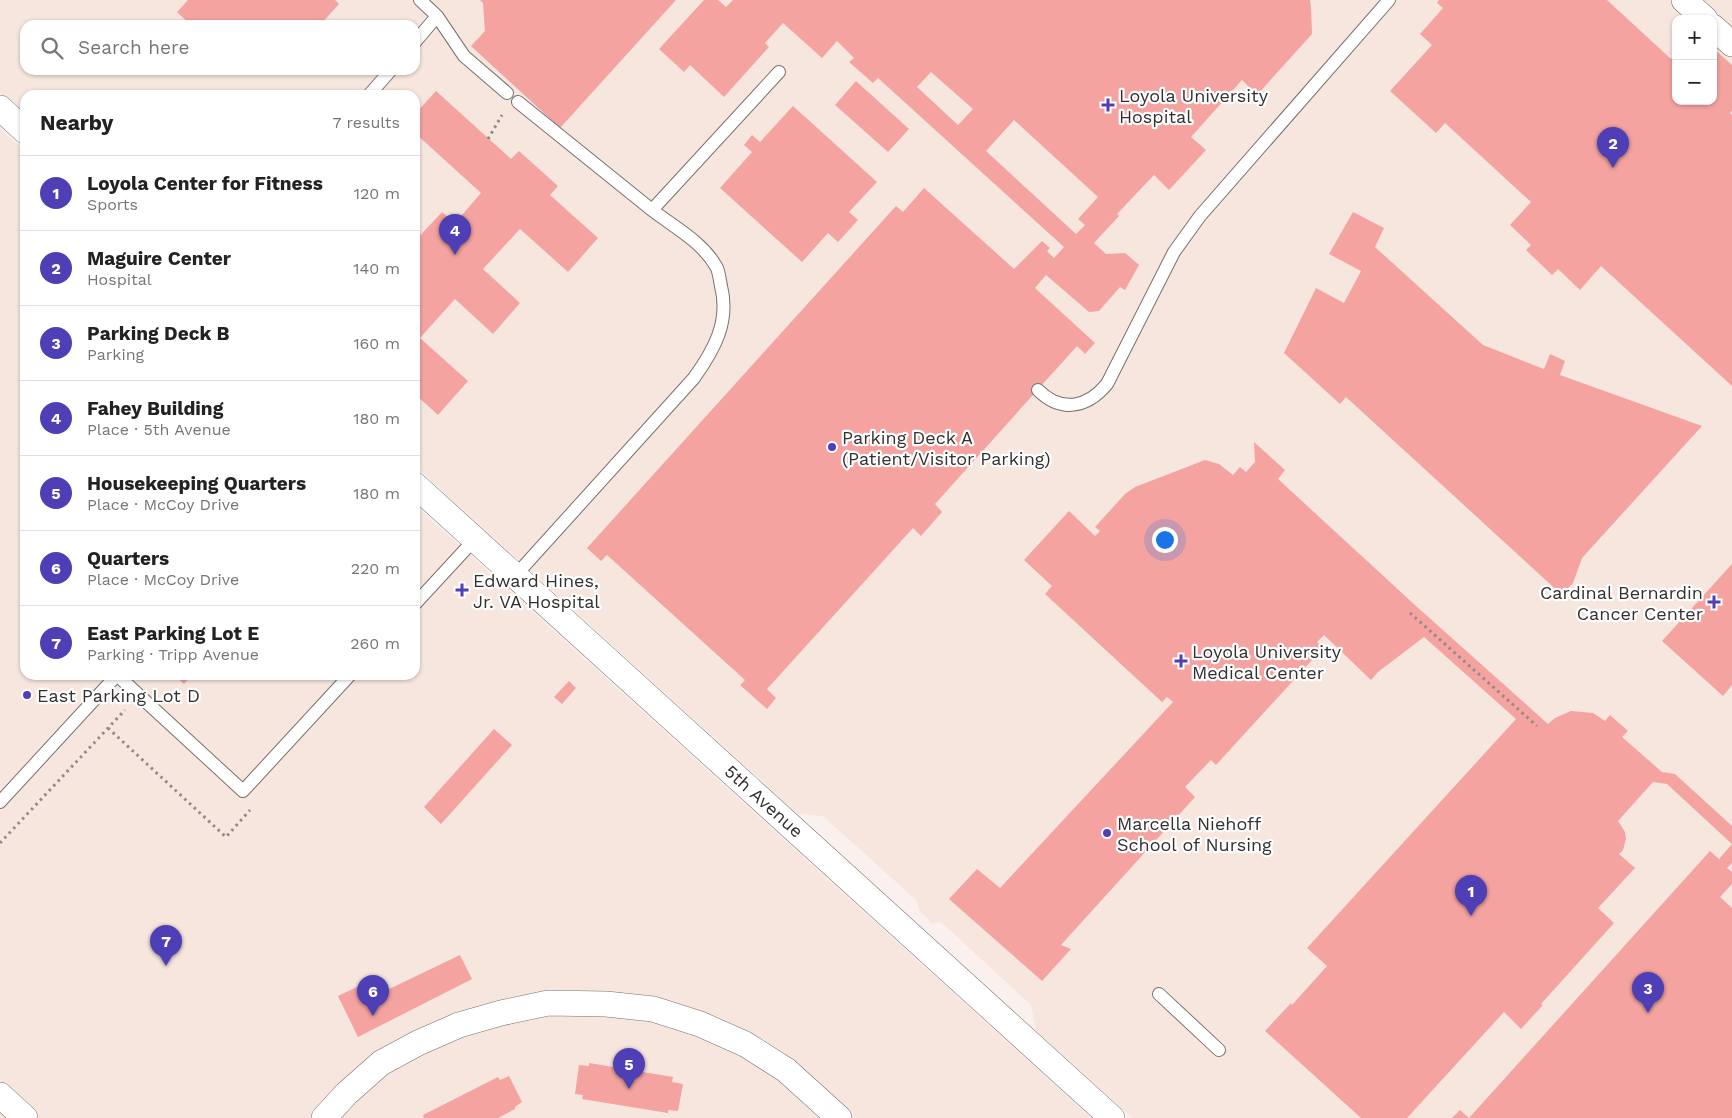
<!DOCTYPE html>
<html lang="en">
<head>
<meta charset="utf-8">
<style>
	body { margin:0; font-family:"Work Sans",sans-serif; background:#f2f2f2; color:#222 }
	.controls { position:absolute; right:15px; top:15px; display:grid; overflow:hidden; border-radius:10px; box-shadow:0 1px 4px #0004 }
	.controls button { width:45px; height:45px; display:grid; place-items:center; padding:0; border:0; border-bottom:1px solid #e0e0e0; background:#fff; color:#222; font:25px sans-serif }
	.you { position:absolute; left:1164px; top:539px; width:18px; height:18px; margin:-12px; border:4px solid #fff; border-radius:50%; background:#1a73e8; box-shadow:0 0 0 8px #1a73e833 }
	.badge { display:grid; place-items:center; width:32px; height:32px; border-radius:50%; background:#4f3fb6; color:#fff; font-size:16px; font-weight:700 }
	.pin { position:absolute; translate:-50% -41px; filter:drop-shadow(0 1px 2px #0008) }
	.pin::after { content:''; position:absolute; top:26px; width:18px; height:15px; background:inherit; clip-path:polygon(0 0,100% 0,50% 100%) }
	.list { margin:0; padding:0; list-style:none }
	h2 { display:flex; justify-content:space-between; align-items:center; height:65px; margin:0; padding:0 20px; font-size:21px }
	h2 small { font-size:16px; font-weight:400; color:#767676 }
	.list li { display:grid; grid-template-columns:32px 1fr auto; gap:15px; align-items:center; box-sizing:border-box; height:75px; padding:0 20px; border-top:1px solid #e0e0e0 }
	.list b { display:block; font-size:19px; white-space:nowrap }
	.list p { margin:0; font-size:16px; white-space:nowrap; color:#767676 }
	.list em { font-size:16px; font-style:normal; color:#767676 }
	.icon { flex:none; width:28px; height:28px; fill:none; stroke:currentColor; stroke-width:2; stroke-linecap:round; stroke-linejoin:round }
	.map { position:relative; flex:none; width:1732px; height:1118px; overflow:hidden }
	.search { position:absolute; background:#fff; box-shadow:0 1px 4px #0004; left:20px; top:20px; width:400px; height:55px; display:flex; align-items:center; gap:12px; box-sizing:border-box; padding:0 18px; border-radius:15px; color:#767676; font-size:19px }
	.panel { position:absolute; background:#fff; box-shadow:0 1px 4px #0004; left:20px; top:90px; width:400px; height:590px; border-radius:15px }
	.map>svg:first-child { display:block }
	.built { fill:#f6e6de; fill-rule:evenodd }
	.building { fill:#f4a3a0; fill-rule:evenodd }
	.lines { fill:none; stroke-linecap:round; stroke-linejoin:round }
	.service-casing { stroke:#78716d; stroke-width:14 }
	.minor-casing { stroke:#78716d; stroke-width:26 }
	.path { stroke:#908a88; stroke-width:3; stroke-dasharray:2.5 4; stroke-linecap:butt }
	.service { stroke:#fff; stroke-width:12 }
	.minor { stroke:#fff; stroke-width:25 }
	.poi-dot { fill:#4f3fb6; stroke:#fff; stroke-width:2 }
	.labels { text-anchor:middle; dominant-baseline:central; stroke-width:4.5; stroke-linejoin:round; paint-order:stroke }
	.poi-label { font-size:18px; fill:#33302f; stroke:#fff; text-anchor:start }
	.street-label { font-size:18px; fill:#33302f; stroke:#fff }
</style>
</head>
<body>
<div class="map">
<svg width="1732" height="1118" viewBox="0 0 1732 1118">
	<rect width="100%" height="100%" fill="#faf1ee"/>
	<path class="built" d="M0,0H1732V1118H1132L1036,1031L1031,1005L941,922L932,923L919,910L917,901L823,816L798,814L415,466V95H25V115L0,93ZM1676,19H1713V101H1676ZM25,25H415V70H25Z
		M0,129L25,151V675H415V505L1091,1118H0Z"/>
	<path class="building" d="M188,0H335L339,4L320,25H191L177,12Z
		M480,0H676L560,128L471,46L485,31L483,3Z
		M704,0H718L726,7L733,0H1310L1311,8L1312,34L1257,95L1242,80L1191,137L1206,150L1169,190L1154,175L1117,214L1119,216L1094,243L1106,254L1125,253L1139,265L1125,290L1120,287L1099,311L1089,312L1046,275L1035,288L1095,343L1085,354L1077,346L935,504L942,512L921,536L913,528L767,689L776,698L767,709L740,685L745,680L607,555L601,561L587,548L896,206L903,212L924,188L1014,269L1042,241L1050,248L1047,251L1054,258L1064,247L878,78L873,83L849,62L854,58L837,41L822,58L783,23L765,43L769,47L724,97L690,65L684,72L659,49ZM931,72L973,109L958,125L917,87ZM1014,120L1098,197L1078,219L1085,225L1076,234L986,151Z
		M1439,0H1607L1671,59L1676,54V101H1713V48L1732,65V111L1730,113L1732,115V386L1601,266L1580,290L1558,269L1552,275L1526,250L1531,245L1510,225L1531,202L1445,123L1436,133L1390,91L1432,45L1420,34L1443,8L1437,3Z
		M856,81L909,129L888,152L835,105Z
		M436,91L511,159L519,151L558,186L550,195L598,238L568,272L520,229L483,269L520,303L493,334L455,299L420,338L468,381L438,415L415,394V241L442,212L455,223L481,193L415,133V114Z
		M793,106L877,182L849,212L858,220L838,242L828,233L802,262L720,188L752,152L744,145L752,135L760,142Z
		M1353,212L1384,228L1375,247L1483,345L1544,369L1550,354L1565,361L1560,375L1702,426L1582,558L1573,583L1562,595L1346,397L1340,404L1284,353L1316,288L1344,303L1361,271L1329,254Z
		M1254,442L1285,470L1278,479L1416,606L1548,724L1555,718L1571,711L1593,713L1605,721L1610,715L1628,731L1622,737L1662,772L1675,774L1732,826V863L1727,868L1732,872V884L1720,897L1732,908V1118H1469L1710,851L1719,859L1732,844L1667,784L1653,782L1618,821L1625,832L1626,839L1623,850L1619,854L1635,868L1598,908L1614,923L1541,1004L1543,1005L1521,1029L1504,1012L1407,1118H1361L1265,1031L1291,1003L1292,1005L1327,966L1307,948L1516,719L1424,637L1378,672L1371,680L1324,635L1317,642L1323,648L1216,765L1211,760L1185,787L1195,797L1061,945L1071,949L1042,981L949,899L977,869L1000,888L1173,702L1167,697L1162,702L1045,594L1052,586L1024,560L1069,511L1095,536L1100,531L1095,527L1125,494L1135,487L1205,460L1219,464L1233,475L1240,467L1246,472L1255,462Z
		M1732,564V685L1723,696L1662,641Z
		M174,675H192L184,684Z
		M569,681L576,688L562,704L554,697Z
		M494,729L512,745L441,824L424,807Z
		M460,955L472,979L358,1037L338,996L378,977L383,992Z
		M589,1063L673,1077L672,1082L683,1084L678,1111L668,1110V1113L582,1099L583,1095L575,1094L579,1065L589,1066Z
		M509,1076L522,1102L515,1107V1109L498,1118H424L423,1115L498,1077L500,1080Z
		M1460,1110L1469,1118H1452Z"/>
	<g class="lines">
		<defs>
			<path id="service" d="M420,0L437,16L464,56L507,93
				M415,42L437,16
				M369,95L391,70
				M652,210L779,72
				M1038,390C1061,413 1087,408 1107,384L1174,252L1200,216L1389,0
				M515,576L694,378C714,350 730,322 721,286C720,281 719,273 717,268C703,242 674,227 652,210C607,174 563,138 518,102
				M415,604L475,539
				M0,802L117,675L243,791L350,675
				M1159,994L1219,1050"/>
			<path id="minor" d="M1684,0L1705,19
				M1713,27L1732,44
				M0,108L25,131
				M415,485L1112,1118
				M0,1095L25,1118
				M324,1118L346,1094L381,1063L418,1043L459,1025L501,1013L548,1003L606,1004L653,1009L700,1024L745,1044L786,1070L839,1118"/>
		</defs>
		<use href="#service" class="service-casing"/>
		<use href="#minor" class="minor-casing"/>
		<path class="path" d="M488,139L502,115
			M1410,613L1537,726
			M108,728L226,837L250,810
			M0,843L125,710"/>
		<use href="#service" class="service"/>
		<use href="#minor" class="minor"/>
	</g>
	<g class="poi-dot">
		<path d="M1105.5 97.5h5v5h5v5h-5v5h-5v-5h-5v-5h5z"/>
		<circle cx="832" cy="447" r="5"/>
		<path d="M459.5 582.5h5v5h5v5h-5v5h-5v-5h-5v-5h5z"/>
		<path d="M1711.5 594.5h5v5h5v5h-5v5h-5v-5h-5v-5h5z"/>
		<path d="M1178.5 653.5h5v5h5v5h-5v5h-5v-5h-5v-5h5z"/>
		<circle cx="27" cy="695" r="5"/>
		<circle cx="1107" cy="833" r="5"/>
	</g>
	<g class="labels">
		<g class="poi-label">
			<text x="1119" y="95">Loyola University<tspan x="1119" dy="21">Hospital</tspan></text>
			<text x="842" y="437">Parking Deck A<tspan x="842" dy="21">(Patient/Visitor Parking)</tspan></text>
			<text x="473" y="580">Edward Hines,<tspan x="473" dy="21">Jr. VA Hospital</tspan></text>
			<text x="1703" y="592" text-anchor="end">Cardinal Bernardin<tspan x="1703" dy="21">Cancer Center</tspan></text>
			<text x="1192" y="651">Loyola University<tspan x="1192" dy="21">Medical Center</tspan></text>
			<text x="37" y="695">East Parking Lot D</text>
			<text x="1117" y="823">Marcella Niehoff<tspan x="1117" dy="21">School of Nursing</tspan></text>
		</g>
		<g class="street-label">
			<text transform="translate(764 801) rotate(42)">5th Avenue</text>
		</g>
	</g>
</svg>
<div class="controls">
<button>+</button>
<button>−</button>
</div>
<div class="you"></div>
<div class="pin badge" style="left:1471px;top:916px">1</div>
<div class="pin badge" style="left:1613px;top:168px">2</div>
<div class="pin badge" style="left:1648px;top:1013px">3</div>
<div class="pin badge" style="left:455px;top:255px">4</div>
<div class="pin badge" style="left:629px;top:1089px">5</div>
<div class="pin badge" style="left:373px;top:1016px">6</div>
<div class="pin badge" style="left:166px;top:966px">7</div>
<div class="search"><svg class="icon" aria-label="search" viewBox="0 0 24 24"><circle cx="10" cy="10" r="6"/><path d="M15 15l6 6"/></svg>Search here</div>
<section class="panel">
<h2>Nearby<small>7 results</small></h2>
<ul class="list">
<li><span class="badge">1</span><div><b>Loyola Center for Fitness</b><p>Sports</p></div><em>120 m</em></li>
<li><span class="badge">2</span><div><b>Maguire Center</b><p>Hospital</p></div><em>140 m</em></li>
<li><span class="badge">3</span><div><b>Parking Deck B</b><p>Parking</p></div><em>160 m</em></li>
<li><span class="badge">4</span><div><b>Fahey Building</b><p>Place · 5th Avenue</p></div><em>180 m</em></li>
<li><span class="badge">5</span><div><b>Housekeeping Quarters</b><p>Place · McCoy Drive</p></div><em>180 m</em></li>
<li><span class="badge">6</span><div><b>Quarters</b><p>Place · McCoy Drive</p></div><em>220 m</em></li>
<li><span class="badge">7</span><div><b>East Parking Lot E</b><p>Parking · Tripp Avenue</p></div><em>260 m</em></li>
</ul>
</section>
</div>
</body>
</html>
